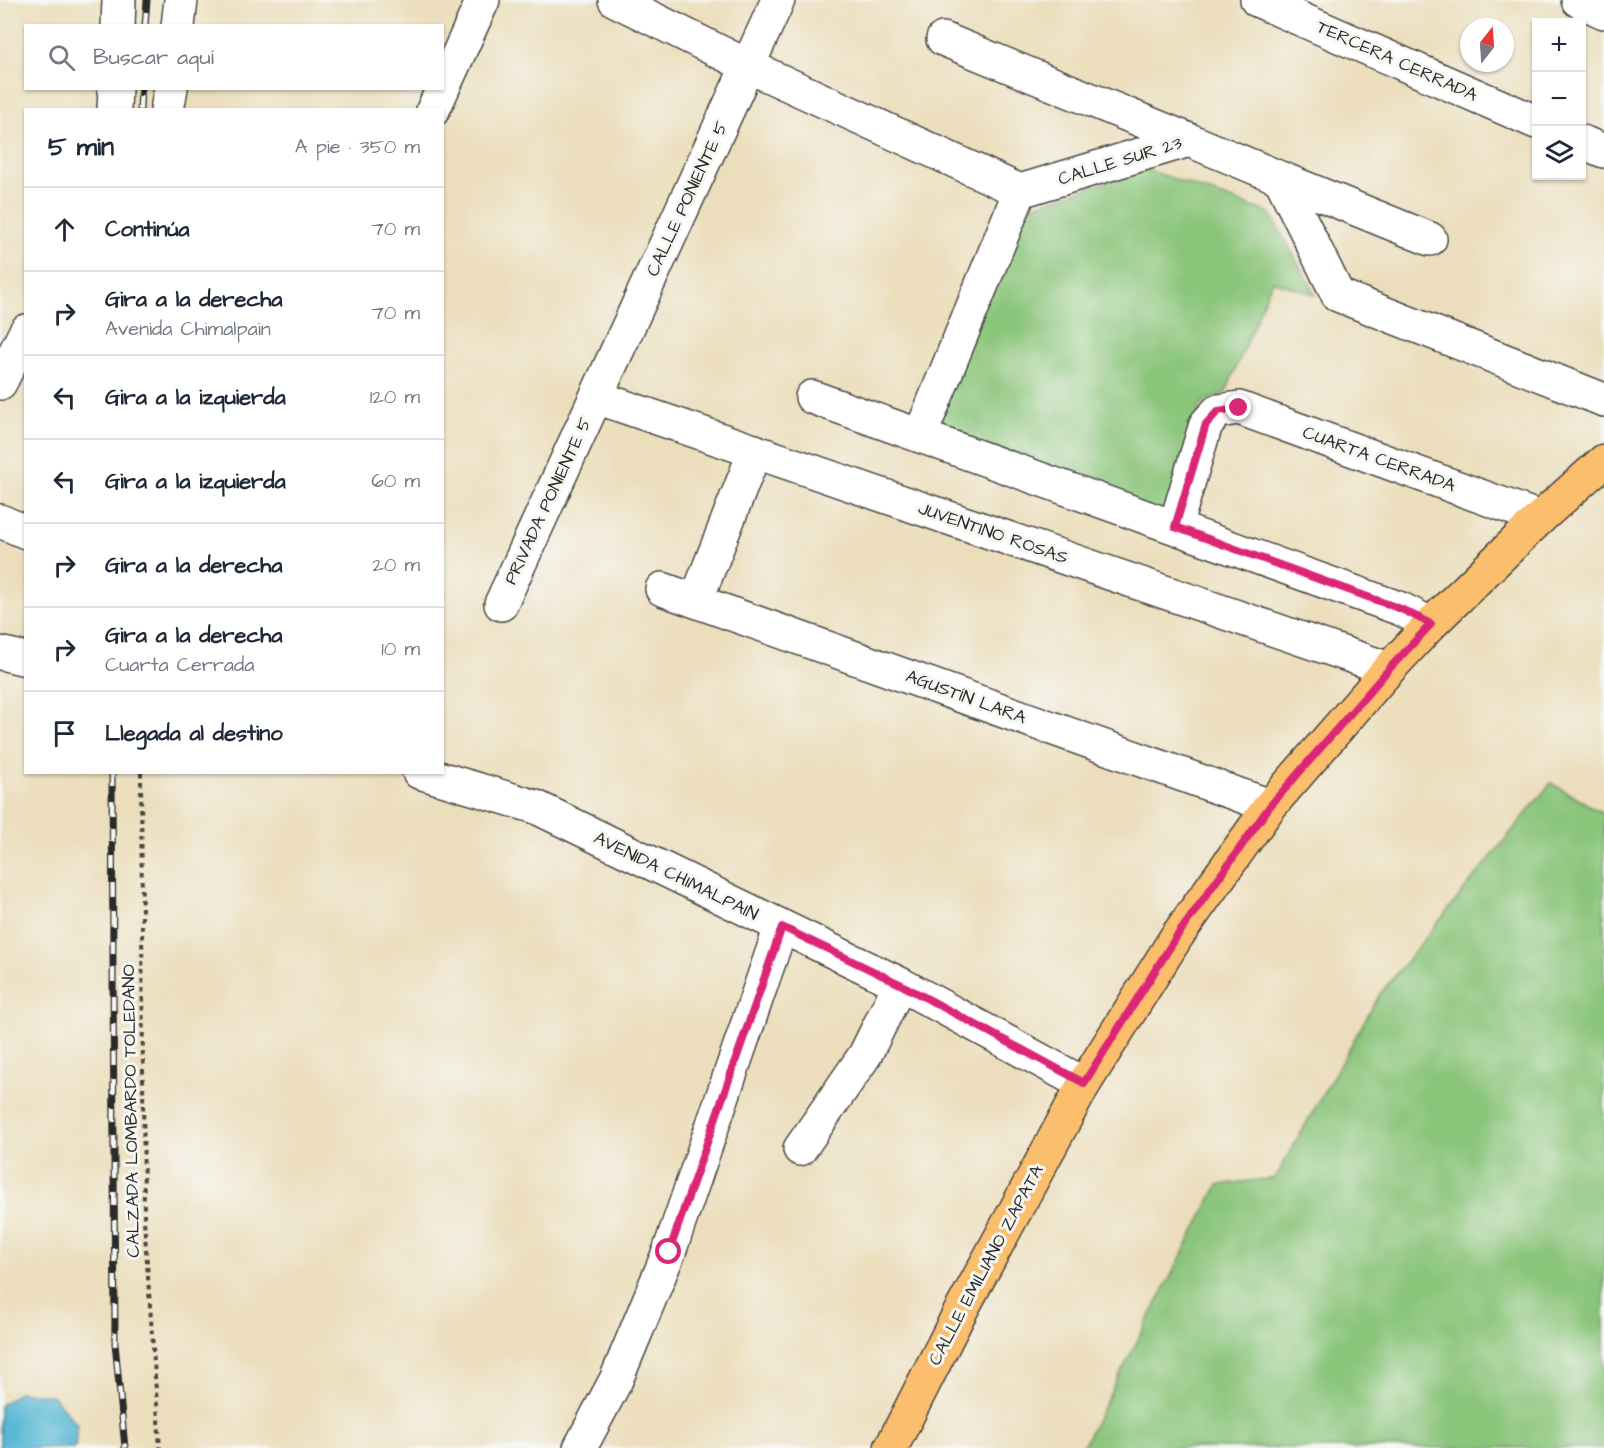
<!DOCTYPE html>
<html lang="es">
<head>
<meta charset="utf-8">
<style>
	body { margin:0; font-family:"Architects Daughter",sans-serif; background:#f2f2f3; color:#1f2937 }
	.controls { position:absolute; right:18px; top:18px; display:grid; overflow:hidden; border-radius:0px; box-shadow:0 2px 4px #0004 }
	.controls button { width:54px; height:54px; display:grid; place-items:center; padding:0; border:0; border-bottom:2px solid #e0e1e3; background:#fff; color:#1f2937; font:30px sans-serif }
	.compass { position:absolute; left:1460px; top:18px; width:54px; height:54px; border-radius:50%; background:#fff; box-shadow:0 2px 4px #0004; rotate:17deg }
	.stop { position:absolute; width:18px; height:18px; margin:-14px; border:4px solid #db2777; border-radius:50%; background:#fff }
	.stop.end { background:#db2777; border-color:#fff; box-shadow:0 2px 6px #0008 }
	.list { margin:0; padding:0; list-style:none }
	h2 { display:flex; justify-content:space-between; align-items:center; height:78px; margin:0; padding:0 24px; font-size:26px }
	h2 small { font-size:20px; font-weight:400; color:#747a83 }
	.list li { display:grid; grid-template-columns:39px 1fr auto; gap:18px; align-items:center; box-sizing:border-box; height:84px; padding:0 24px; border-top:2px solid #e0e1e3 }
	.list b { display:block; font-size:22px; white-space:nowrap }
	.list p { margin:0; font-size:20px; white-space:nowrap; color:#747a83 }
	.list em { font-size:20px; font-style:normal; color:#747a83 }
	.icon { flex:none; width:33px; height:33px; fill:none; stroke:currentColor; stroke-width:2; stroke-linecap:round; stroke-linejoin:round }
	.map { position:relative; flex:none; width:1604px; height:1448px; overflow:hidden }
	.search { position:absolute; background:#fff; box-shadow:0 2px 4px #0004; left:24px; top:24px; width:420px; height:66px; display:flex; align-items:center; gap:15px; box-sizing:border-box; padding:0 21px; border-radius:0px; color:#747a83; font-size:22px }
	.panel { position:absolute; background:#fff; box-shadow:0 2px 4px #0004; left:24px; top:108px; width:420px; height:666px; border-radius:0px }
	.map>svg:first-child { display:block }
	.green { fill:#8ac57a; stroke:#5a7852; stroke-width:1.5 }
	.water { fill:#57b7d6; stroke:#417180; stroke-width:1.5 }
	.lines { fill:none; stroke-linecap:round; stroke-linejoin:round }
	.minor-casing { stroke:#484641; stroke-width:36 }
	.major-casing { stroke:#484641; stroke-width:36 }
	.path { stroke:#484641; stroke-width:4; stroke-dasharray:4.5 4.5; stroke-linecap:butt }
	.minor { stroke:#fff; stroke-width:33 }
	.major { stroke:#fabe6d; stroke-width:33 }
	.rail-casing { stroke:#2b2b2b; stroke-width:7 }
	.rail { stroke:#f6f6f2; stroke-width:4.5; stroke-dasharray:14; stroke-linecap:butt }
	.route { stroke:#db2777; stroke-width:8 }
	.labels { text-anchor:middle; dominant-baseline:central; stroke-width:6; stroke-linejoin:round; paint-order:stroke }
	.street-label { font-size:18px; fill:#2b2b2b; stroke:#f6f6f2 }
</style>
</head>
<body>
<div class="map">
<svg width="1604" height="1448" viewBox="0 0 1604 1448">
	<rect width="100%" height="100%" fill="#f6f6f2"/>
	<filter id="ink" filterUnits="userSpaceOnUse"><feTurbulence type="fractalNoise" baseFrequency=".0167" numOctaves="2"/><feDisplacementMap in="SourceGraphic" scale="12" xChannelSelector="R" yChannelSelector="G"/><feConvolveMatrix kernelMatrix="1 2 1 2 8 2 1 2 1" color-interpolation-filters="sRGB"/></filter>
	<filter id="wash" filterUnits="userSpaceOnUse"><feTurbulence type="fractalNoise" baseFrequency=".008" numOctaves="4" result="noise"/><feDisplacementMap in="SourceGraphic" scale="24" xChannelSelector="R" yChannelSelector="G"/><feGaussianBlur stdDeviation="1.35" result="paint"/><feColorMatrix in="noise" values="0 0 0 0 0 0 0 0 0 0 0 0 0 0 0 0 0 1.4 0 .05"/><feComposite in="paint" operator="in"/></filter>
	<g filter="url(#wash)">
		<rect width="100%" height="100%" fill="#ecdebc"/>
		<path class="green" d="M1146,169L1270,213L1316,295L1272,281L1226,392L1200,405L1167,516L932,428L1025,208Z
			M1551,783L1604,814V1448H1082L1218,1185L1275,1178L1380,994Z"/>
		<path class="water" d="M19,1392L52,1395L77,1425L75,1448H0V1406Z"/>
	</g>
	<g filter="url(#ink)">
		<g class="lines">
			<defs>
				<path id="minor" d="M615,0L748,66L1020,191L1189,140L1280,178L1338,295L1604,400
					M1257,0L1536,122
					M1578,0L1604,12
					M118,26L119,0
					M178,26L181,0
					M943,39L1189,140
					M114,110L115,88
					M167,110L171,88
					M433,110L483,0
					M1582,142L1604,151
					M1280,178L1430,239
					M0,383L26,331
					M596,397L1389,669
					M812,397L1401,609L1431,624
					M920,436L1020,191
					M0,521L26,532
					M1175,527L1206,424L1218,411L1239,408L1540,518
					M662,589L1270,806
					M696,601L755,451
					M501,604L778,0
					M0,653L26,659
					M419,772L536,807L900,984L1084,1084
					M800,1149L865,1055L900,984
					M580,1448L616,1380L669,1252L781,927"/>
				<path id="major" d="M891,1448L958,1316L1084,1084L1177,936L1270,806L1389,669L1431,624L1540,518L1604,461"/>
			</defs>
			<use href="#minor" class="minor-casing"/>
			<use href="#major" class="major-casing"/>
			<path class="path" d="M141,772L144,1220L160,1448"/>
			<use href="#minor" class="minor"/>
			<use href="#major" class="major"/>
			<defs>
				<path id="rail" d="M145,26L147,0
					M140,110L141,88
					M112,772L115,1343L125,1448"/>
			</defs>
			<use href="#rail" class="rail-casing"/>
			<use href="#rail" class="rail"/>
		</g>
	</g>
	<g class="lines" filter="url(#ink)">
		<path class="route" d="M669,1252L782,927L900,984L1084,1083L1177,936L1270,806L1389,669L1431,624L1401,609L1175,527L1206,424L1218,411L1239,408"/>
	</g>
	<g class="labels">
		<g class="street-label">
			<text transform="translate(1397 61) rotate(24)">TERCERA CERRADA</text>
			<text transform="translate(1120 161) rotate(-17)">CALLE SUR 23</text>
			<text transform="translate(687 199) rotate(-65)">CALLE PONIENTE 5</text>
			<text transform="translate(1379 459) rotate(20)">CUARTA CERRADA</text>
			<text transform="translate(548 501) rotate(-65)">PRIVADA PONIENTE 5</text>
			<text transform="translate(993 533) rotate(19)">JUVENTINO ROSAS</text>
			<text transform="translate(966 697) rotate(20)">AGUSTÍN LARA</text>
			<text transform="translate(676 876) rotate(26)">AVENIDA CHIMALPAIN</text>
			<text transform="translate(131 1111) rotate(-91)">CALZADA LOMBARDO TOLEDANO</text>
			<text transform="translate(986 1265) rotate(-62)">CALLE EMILIANO ZAPATA</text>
		</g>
	</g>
</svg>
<div class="controls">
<button>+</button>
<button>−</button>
<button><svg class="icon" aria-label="layers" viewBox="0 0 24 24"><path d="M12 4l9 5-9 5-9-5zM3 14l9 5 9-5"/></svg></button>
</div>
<svg class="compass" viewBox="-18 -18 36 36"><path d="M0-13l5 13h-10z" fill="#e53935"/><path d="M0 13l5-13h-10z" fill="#747a83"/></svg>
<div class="stop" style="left:669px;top:1252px"></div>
<div class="stop end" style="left:1239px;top:408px"></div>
<div class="search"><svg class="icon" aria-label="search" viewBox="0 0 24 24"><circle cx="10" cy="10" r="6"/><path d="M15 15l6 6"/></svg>Buscar aquí</div>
<section class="panel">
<h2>5 min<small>A pie · 350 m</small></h2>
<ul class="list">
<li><svg class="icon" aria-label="ahead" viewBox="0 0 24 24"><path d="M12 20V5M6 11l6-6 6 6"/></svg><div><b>Continúa</b></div><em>70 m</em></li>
<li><svg class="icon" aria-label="right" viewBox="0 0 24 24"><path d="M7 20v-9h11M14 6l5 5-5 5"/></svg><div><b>Gira a la derecha</b><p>Avenida Chimalpain</p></div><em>70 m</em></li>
<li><svg class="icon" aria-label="left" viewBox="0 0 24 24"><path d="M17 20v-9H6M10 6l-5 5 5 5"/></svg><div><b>Gira a la izquierda</b></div><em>120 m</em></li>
<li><svg class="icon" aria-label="left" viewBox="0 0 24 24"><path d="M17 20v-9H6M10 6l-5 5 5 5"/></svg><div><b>Gira a la izquierda</b></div><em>60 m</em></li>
<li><svg class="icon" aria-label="right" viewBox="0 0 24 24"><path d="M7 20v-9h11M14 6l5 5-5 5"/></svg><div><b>Gira a la derecha</b></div><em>20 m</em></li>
<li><svg class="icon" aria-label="right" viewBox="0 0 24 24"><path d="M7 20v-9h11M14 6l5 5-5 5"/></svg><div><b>Gira a la derecha</b><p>Cuarta Cerrada</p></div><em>10 m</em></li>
<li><svg class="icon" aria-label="arrive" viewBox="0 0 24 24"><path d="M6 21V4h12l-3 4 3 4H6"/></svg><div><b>Llegada al destino</b></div></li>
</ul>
</section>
</div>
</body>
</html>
